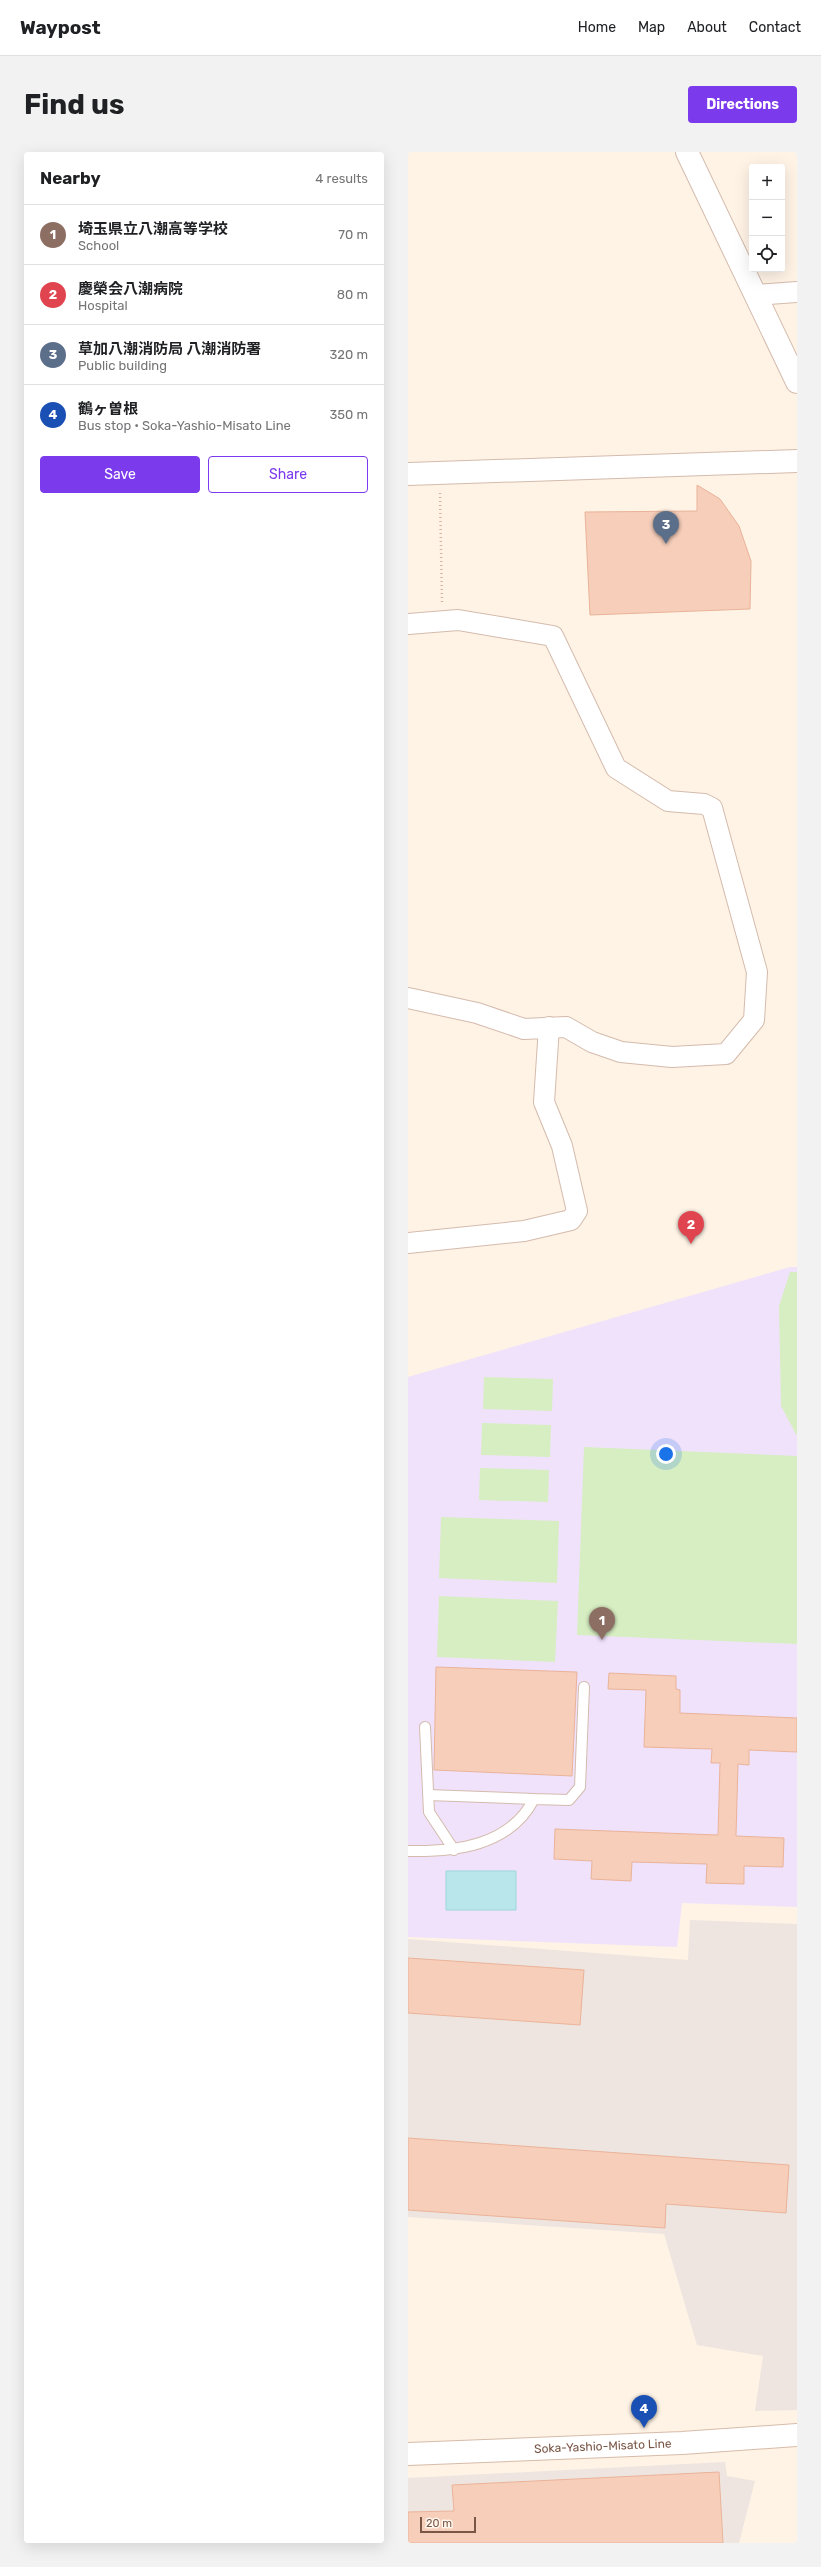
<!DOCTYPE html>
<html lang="en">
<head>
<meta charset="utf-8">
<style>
	body { margin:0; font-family:Rubik,"Noto Sans JP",sans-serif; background:#f2f2f2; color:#202124 }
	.controls { position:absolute; right:12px; top:12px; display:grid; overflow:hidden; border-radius:4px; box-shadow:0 4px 16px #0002 }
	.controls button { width:36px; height:36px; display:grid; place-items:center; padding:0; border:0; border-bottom:1px solid #e0e0e0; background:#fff; color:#202124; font:20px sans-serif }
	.scale { position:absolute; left:12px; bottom:10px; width:56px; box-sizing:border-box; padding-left:4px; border:2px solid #7a5647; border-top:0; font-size:11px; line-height:14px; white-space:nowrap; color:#7a5647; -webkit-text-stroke:3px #fff7ee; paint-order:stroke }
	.you { position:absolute; left:258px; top:1302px; width:14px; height:14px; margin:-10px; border:3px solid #fff; border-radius:50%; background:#1a73e8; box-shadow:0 0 0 6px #1a73e833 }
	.badge { display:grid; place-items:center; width:26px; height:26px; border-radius:50%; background:#7c3aed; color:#fff; font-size:13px; font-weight:700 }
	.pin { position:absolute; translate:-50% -33px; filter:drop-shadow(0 1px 2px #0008) }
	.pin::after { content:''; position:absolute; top:21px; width:14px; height:12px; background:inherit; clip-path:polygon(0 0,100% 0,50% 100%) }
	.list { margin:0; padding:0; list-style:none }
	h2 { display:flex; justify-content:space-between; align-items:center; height:52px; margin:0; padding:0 16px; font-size:17px }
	h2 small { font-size:13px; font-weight:400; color:#757577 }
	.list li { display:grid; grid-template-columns:26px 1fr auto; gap:12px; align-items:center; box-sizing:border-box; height:60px; padding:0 16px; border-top:1px solid #e0e0e0 }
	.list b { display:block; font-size:15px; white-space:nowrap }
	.list p { margin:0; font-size:13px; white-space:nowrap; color:#757577 }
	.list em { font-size:13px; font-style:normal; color:#757577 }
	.actions { display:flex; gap:8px; padding:12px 16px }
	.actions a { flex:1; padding:9px 0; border:1px solid #7c3aed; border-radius:4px; text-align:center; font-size:14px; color:#7c3aed }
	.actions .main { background:#7c3aed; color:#fff }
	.icon { flex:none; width:22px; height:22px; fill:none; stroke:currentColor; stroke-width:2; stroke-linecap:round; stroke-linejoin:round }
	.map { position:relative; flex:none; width:389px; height:2391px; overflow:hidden; border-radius:4px }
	header { display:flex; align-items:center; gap:24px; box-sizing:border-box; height:56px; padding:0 20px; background:#fff; border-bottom:1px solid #e0e0e0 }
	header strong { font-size:19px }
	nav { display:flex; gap:22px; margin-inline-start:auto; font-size:14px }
	.intro { display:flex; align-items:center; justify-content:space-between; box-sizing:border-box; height:96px; padding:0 24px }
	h1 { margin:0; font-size:28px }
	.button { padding:10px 18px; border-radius:4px; background:#7c3aed; color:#fff; font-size:14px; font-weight:700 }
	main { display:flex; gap:24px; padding:0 24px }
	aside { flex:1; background:#fff; border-radius:4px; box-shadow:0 4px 16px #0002 }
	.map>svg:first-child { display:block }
	.industrial { fill:#eee5e0 }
	.education { fill:#f0e2fb }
	.green { fill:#d7eec2 }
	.water { fill:#b8e6ea; stroke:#9dd7dd }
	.building { fill:#f6ceba; stroke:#eab399 }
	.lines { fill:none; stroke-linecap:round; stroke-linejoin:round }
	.service-casing { stroke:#d4bbad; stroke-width:12 }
	.minor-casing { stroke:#d4bbad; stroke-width:22 }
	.tertiary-casing { stroke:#d4bbad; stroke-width:24 }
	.secondary-casing { stroke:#d7bba9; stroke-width:24 }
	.path { stroke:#dcb19d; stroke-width:2.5; stroke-dasharray:1 3; stroke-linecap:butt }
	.service { stroke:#fff; stroke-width:10 }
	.minor { stroke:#fff; stroke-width:20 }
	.tertiary { stroke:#fff; stroke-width:22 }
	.secondary { stroke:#fff; stroke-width:22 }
	.labels { text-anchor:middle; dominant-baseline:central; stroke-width:3.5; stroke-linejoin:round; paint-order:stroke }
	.street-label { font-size:12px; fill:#7a5647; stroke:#fff7ee }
</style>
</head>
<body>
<header>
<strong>Waypost</strong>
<nav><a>Home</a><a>Map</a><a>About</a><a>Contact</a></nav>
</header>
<div class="intro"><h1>Find us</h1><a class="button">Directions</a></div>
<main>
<aside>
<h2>Nearby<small>4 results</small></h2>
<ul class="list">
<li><span class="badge" style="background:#8d6e63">1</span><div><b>埼玉県立八潮高等学校</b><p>School</p></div><em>70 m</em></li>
<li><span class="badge" style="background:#e0444e">2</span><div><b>慶榮会八潮病院</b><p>Hospital</p></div><em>80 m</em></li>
<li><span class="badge" style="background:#5c6f8a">3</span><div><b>草加八潮消防局 八潮消防署</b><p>Public building</p></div><em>320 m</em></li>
<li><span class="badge" style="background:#1a4fb4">4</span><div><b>鶴ヶ曽根</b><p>Bus stop · Soka-Yashio-Misato Line</p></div><em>350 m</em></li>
</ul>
<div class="actions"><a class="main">Save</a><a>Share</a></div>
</aside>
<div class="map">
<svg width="389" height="2391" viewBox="0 0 389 2391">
	<rect width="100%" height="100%" fill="#fef3e5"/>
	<path class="industrial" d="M282,1768L389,1772V2258L347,2259L355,2204L289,2193L256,2082L0,2065V1787L280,1808Z
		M317,2310L319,2324L347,2329L331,2391H0V2326Z"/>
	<path class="education" d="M382,1115H389V1755L274,1751L269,1795L0,1785V1225Z"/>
	<path class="green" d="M382,1120H389V1284L373,1254L371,1154Z
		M76,1225L145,1227L144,1259L75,1257Z
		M74,1271L143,1273L142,1305L73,1303Z
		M176,1295L389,1304V1492L169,1483Z
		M72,1316L141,1318L140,1350L71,1348Z
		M33,1365L151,1369L149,1431L31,1426Z
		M31,1444L150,1449L147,1510L29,1505Z"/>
	<path class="water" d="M38,1719H108V1758H38Z"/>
	<path class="building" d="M289,333L312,347L331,374L343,409L342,457L182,463L177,360L289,359Z
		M28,1515L169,1520L164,1624L26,1618Z
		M201,1521L268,1524V1537L272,1538V1561L389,1566V1600L341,1598V1613L330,1612L328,1684L376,1686L375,1715L336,1714V1732L298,1731L299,1712L224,1710L223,1729L183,1727L184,1709L146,1707L147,1677L310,1683L312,1611H303L304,1597L236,1595L238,1538L200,1537Z
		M0,1806L176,1818L172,1873L0,1861Z
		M0,1986L381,2013L378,2061L258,2052L257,2076L0,2058Z
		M311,2320L315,2391H0V2360L46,2359L44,2333Z"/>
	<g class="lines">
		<defs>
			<path id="service" d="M17,1575L21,1660L46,1698
				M20,1643L126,1647
				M0,1699C47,1700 102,1694 126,1647L161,1648L172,1635L176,1535"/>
			<path id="minor" d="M348,143L389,140
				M0,472L50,468L145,484L208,616L260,649L296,652L304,656L349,820L346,868L318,902L264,905L213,900L184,890L158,875L116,877L69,861L0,846
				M0,1091L116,1079L163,1068L169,1059L154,994L136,950L141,875"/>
			<path id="tertiary" d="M279,0L389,230
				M0,322L389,309"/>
			<g id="secondary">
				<path id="s1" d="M0,2302L274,2291L389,2283"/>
			</g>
		</defs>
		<use href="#service" class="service-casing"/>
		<use href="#minor" class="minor-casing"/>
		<use href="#tertiary" class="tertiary-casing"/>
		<use href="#secondary" class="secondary-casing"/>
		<path class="path" d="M32,341L34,450"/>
		<use href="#service" class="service"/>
		<use href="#minor" class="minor"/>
		<use href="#tertiary" class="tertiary"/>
		<use href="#secondary" class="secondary"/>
	</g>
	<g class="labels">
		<g class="street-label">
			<text stroke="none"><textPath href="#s1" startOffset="195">Soka-Yashio-Misato Line</textPath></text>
		</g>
	</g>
</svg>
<div class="controls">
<button>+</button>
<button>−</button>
<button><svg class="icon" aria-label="locate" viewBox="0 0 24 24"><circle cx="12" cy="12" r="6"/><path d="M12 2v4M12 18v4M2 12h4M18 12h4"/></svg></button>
</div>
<div class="scale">20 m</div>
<div class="you"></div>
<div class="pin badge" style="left:194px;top:1488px;background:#8d6e63">1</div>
<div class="pin badge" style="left:283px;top:1092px;background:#e0444e">2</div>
<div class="pin badge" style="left:258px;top:392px;background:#5c6f8a">3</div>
<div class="pin badge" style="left:236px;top:2276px;background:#1a4fb4">4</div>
</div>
</main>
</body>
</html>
